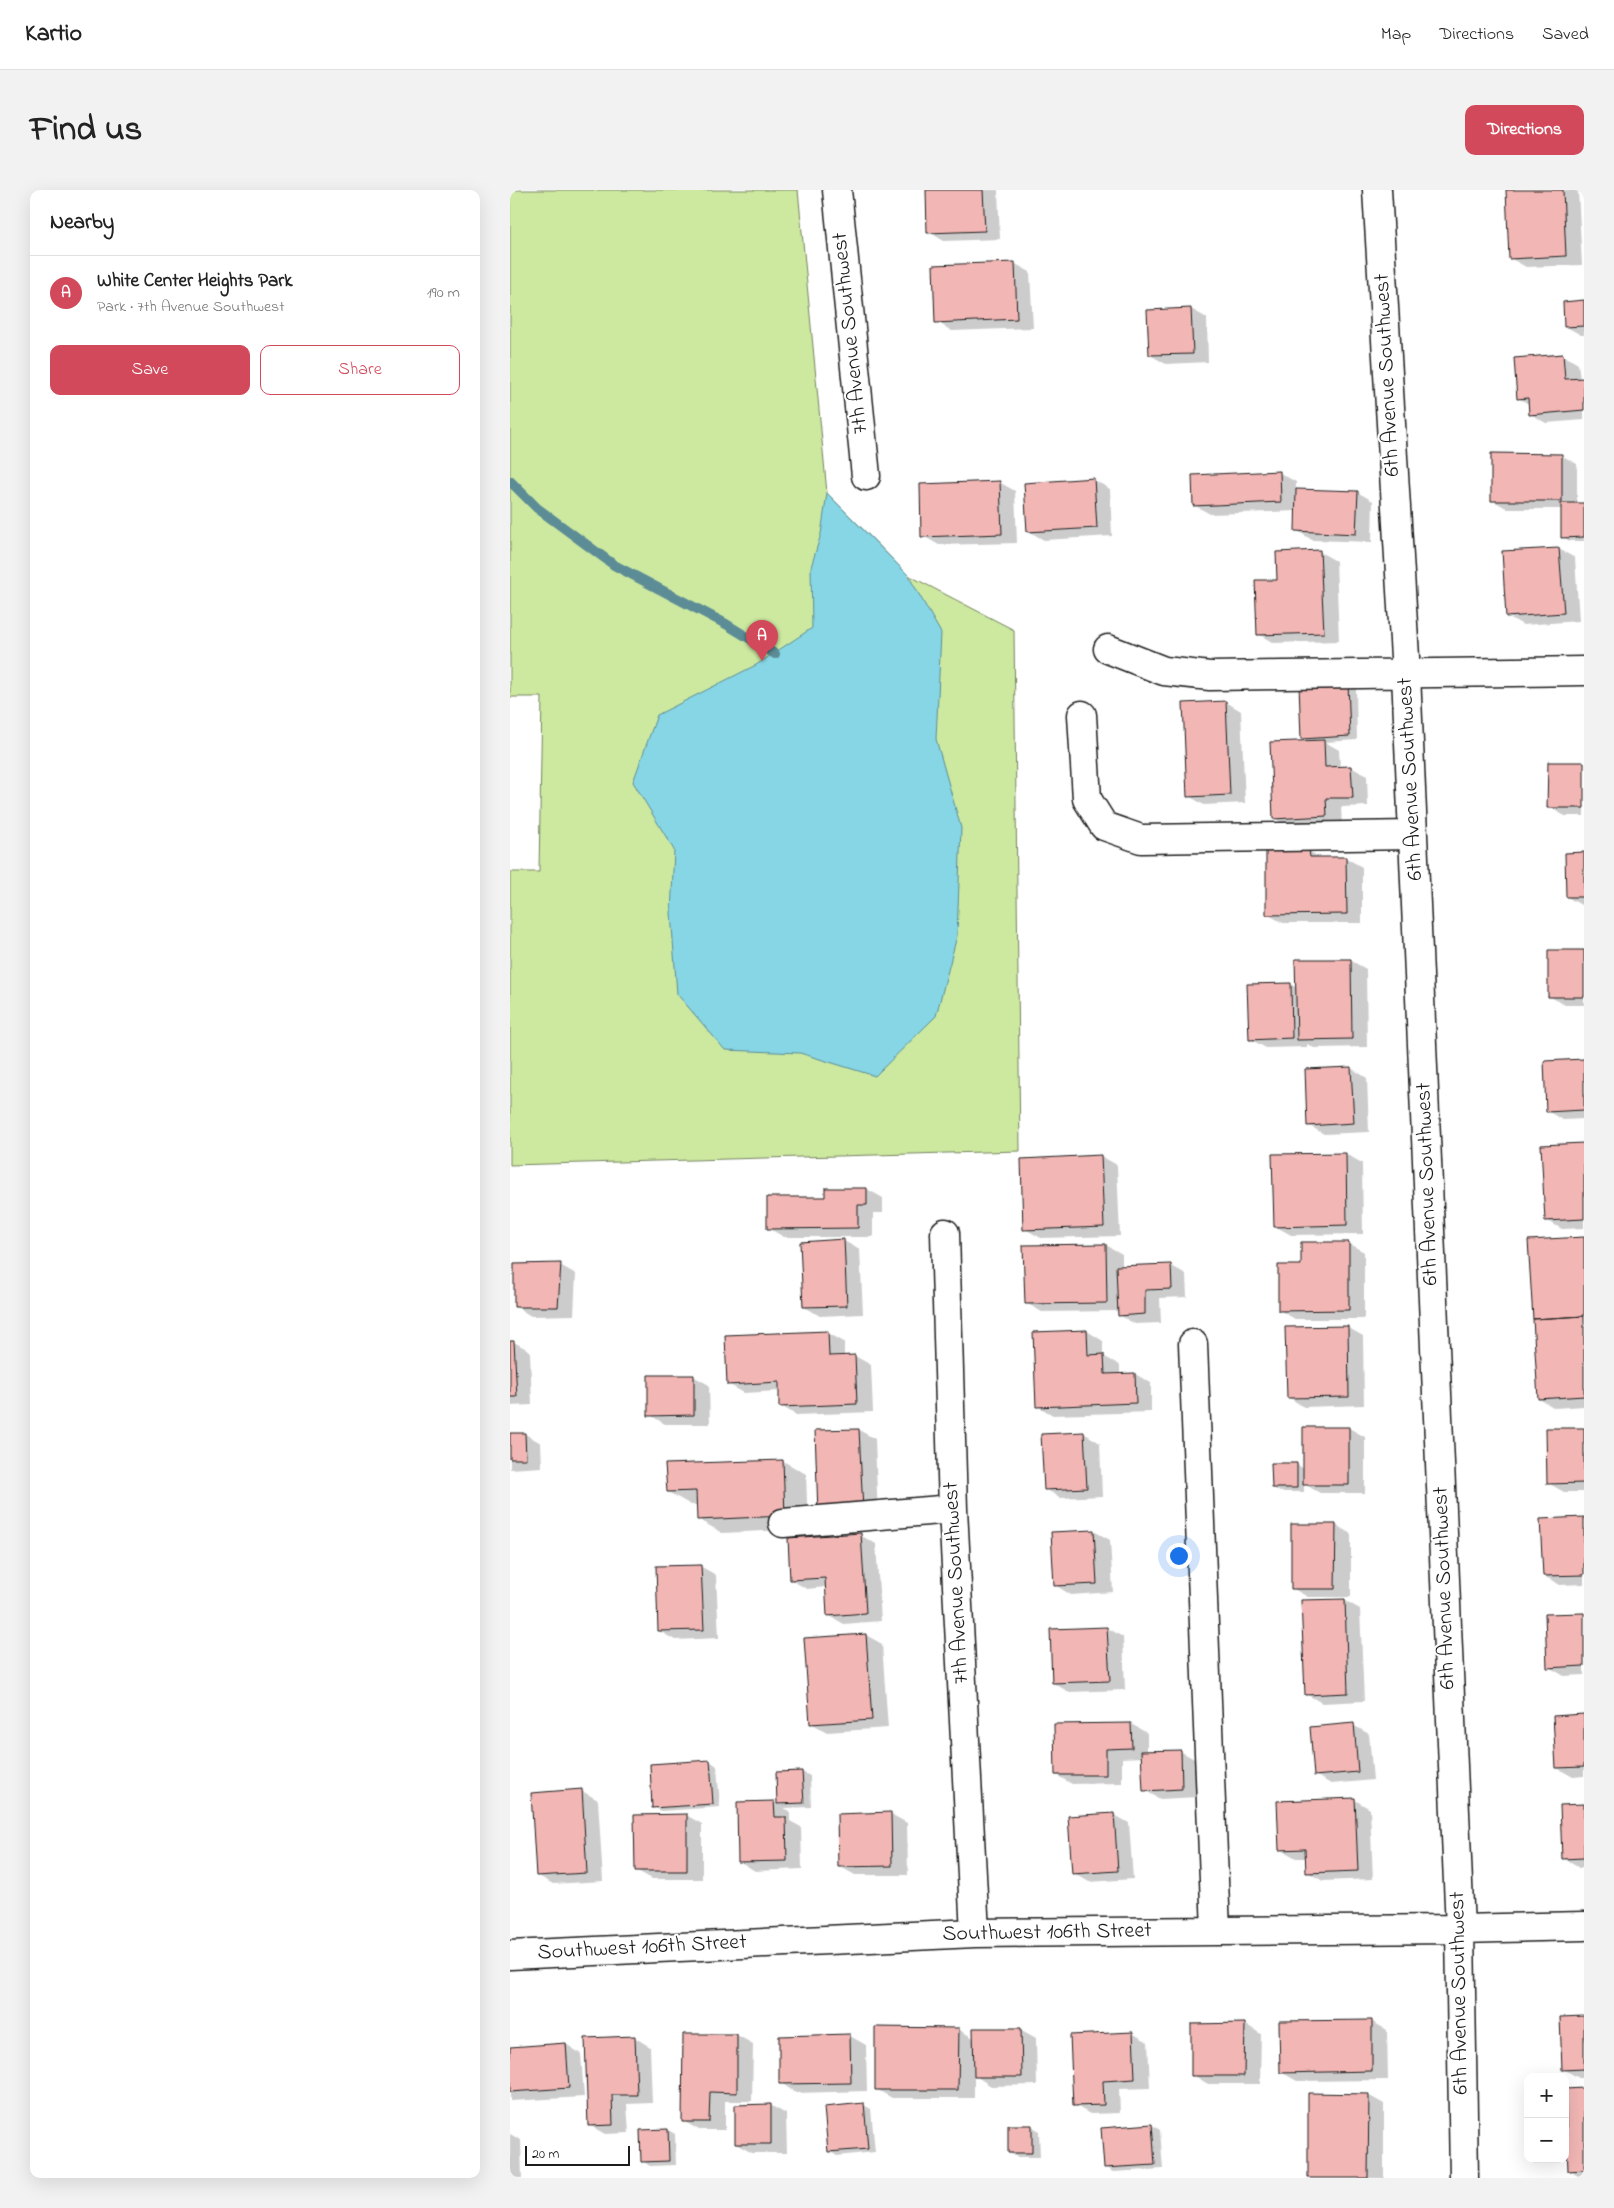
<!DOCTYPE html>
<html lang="en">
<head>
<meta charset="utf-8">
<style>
	body { margin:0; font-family:"Indie Flower",sans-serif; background:#f2f2f2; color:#222 }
	.controls { position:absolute; right:15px; bottom:15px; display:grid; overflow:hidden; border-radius:10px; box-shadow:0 5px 20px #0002 }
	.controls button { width:45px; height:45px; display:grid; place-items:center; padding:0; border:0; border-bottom:1px solid #e0e0e0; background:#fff; color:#222; font:25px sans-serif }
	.scale { position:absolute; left:15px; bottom:12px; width:105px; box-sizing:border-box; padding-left:5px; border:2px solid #1c1c1c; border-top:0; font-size:14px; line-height:18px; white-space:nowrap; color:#1c1c1c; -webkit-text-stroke:4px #fff; paint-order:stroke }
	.you { position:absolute; left:668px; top:1365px; width:18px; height:18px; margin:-12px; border:4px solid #fff; border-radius:50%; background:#1a73e8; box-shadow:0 0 0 8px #1a73e833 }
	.badge { display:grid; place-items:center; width:32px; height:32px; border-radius:50%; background:#d1495b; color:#fff; font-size:16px; font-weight:700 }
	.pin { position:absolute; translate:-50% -41px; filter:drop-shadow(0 1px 2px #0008) }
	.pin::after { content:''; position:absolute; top:26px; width:18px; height:15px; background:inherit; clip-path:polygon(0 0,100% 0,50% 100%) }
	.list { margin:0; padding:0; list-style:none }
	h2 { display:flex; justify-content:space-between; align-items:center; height:65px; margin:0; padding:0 20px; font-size:21px }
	h2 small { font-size:16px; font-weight:400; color:#767676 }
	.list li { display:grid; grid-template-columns:32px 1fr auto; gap:15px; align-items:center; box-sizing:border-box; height:75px; padding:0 20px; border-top:1px solid #e0e0e0 }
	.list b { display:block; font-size:19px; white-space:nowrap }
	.list p { margin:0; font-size:16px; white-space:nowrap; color:#767676 }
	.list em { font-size:16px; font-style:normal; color:#767676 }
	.actions { display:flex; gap:10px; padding:15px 20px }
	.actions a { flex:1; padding:11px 0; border:1px solid #d1495b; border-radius:10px; text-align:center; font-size:18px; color:#d1495b }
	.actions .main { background:#d1495b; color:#fff }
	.map { position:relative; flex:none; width:1074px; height:1988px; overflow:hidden; border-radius:10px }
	header { display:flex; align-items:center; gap:30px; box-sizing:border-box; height:70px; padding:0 25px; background:#fff; border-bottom:1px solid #e0e0e0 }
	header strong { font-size:24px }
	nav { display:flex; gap:28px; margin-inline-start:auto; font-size:18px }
	.intro { display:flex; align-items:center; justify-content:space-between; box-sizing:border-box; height:120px; padding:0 30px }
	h1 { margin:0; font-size:35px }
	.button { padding:12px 22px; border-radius:10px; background:#d1495b; color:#fff; font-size:18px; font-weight:700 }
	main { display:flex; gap:30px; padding:0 30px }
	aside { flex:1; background:#fff; border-radius:10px; box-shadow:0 5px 20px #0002 }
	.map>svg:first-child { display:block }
	.green { fill:#cde9a0; stroke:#74825e }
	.water { fill:#87d6e5; stroke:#5c8c95 }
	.shadow { fill:#0003 }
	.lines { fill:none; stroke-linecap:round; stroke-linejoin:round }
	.stream { stroke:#5c8c95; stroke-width:10 }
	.building { fill:#f2b7b5; stroke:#1c1c1c }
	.minor-casing { stroke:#1c1c1c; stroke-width:31 }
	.minor { stroke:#fff; stroke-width:28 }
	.labels { text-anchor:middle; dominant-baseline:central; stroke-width:4; stroke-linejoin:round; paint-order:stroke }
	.street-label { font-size:22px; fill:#1c1c1c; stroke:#fff }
</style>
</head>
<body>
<header>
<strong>Kartio</strong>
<nav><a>Map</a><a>Directions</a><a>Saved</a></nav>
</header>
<div class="intro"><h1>Find us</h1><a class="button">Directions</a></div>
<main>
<aside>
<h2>Nearby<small></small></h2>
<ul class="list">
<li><span class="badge">A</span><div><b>White Center Heights Park</b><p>Park · 7th Avenue Southwest</p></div><em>190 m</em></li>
</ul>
<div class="actions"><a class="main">Save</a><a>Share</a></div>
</aside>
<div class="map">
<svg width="1074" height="1988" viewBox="0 0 1074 1988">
	<rect width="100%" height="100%" fill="#fff"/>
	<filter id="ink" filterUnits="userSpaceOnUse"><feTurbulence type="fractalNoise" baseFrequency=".02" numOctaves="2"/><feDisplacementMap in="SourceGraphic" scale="10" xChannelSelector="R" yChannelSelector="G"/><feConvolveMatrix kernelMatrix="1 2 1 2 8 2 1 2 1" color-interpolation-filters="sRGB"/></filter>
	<g filter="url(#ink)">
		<path class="green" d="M0,0H288L317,303L398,385L504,440L510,961L0,975V682H29L32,507H0Z"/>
		<path class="water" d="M317,303L398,385L431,443L426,549L451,638L447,746L426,826L365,886L290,863L215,860L167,804L161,723L164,660L123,592L147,525L246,475L302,438L301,377L311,344Z"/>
		<path class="shadow" d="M417,0H488L490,49L434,51L419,42Z
			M997,0H1068L1072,75L1016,77L1000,68Z
			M504,73L520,82L523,138L442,141L427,132Z
			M1074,112V145H1071L1055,136Z
			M681,119L697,128L698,172L656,174L640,165Z
			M1053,165L1068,174L1070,189H1074V230L1036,233L1020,224L1019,214L1008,208Z
			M1051,265L1067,274V314H1074V351H1060L1052,347V319H998L982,310Z
			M770,283L786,292V300L847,302L863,311L862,352L802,350L786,340L787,321L700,324L684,315Z
			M584,290L600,299L602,346L534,350L518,341Z
			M489,292L505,301L507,353L429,355L413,346Z
			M1049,359L1065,368L1069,431L1013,435L997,426Z
			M810,362L826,371L829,451L764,453L748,444L768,391L767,363Z
			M838,495L846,499L847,550L815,552L829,560L830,578L841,577L857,586L858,616L831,617L832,635L780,637L764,628L799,552L793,548Z
			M716,512L731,521L735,613L694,615L679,606Z
			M1074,573V626H1055L1039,617Z
			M799,661L812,669L836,668L852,677V733H773L757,724Z
			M1074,664V716H1073L1057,707Z
			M1074,762V815H1055L1039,806Z
			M840,770L856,779L857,857L804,858L797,854V857L756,858L740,849L780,794L787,798Z
			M1074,870V929L1053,930L1037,921Z
			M841,878L857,888L859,942L814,944L798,935Z
			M1074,954V1038L1052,1039L1036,1030Z
			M836,964L852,973L853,1044L781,1045L765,1036Z
			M591,966L607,975L610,1046L531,1048L515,1039Z
			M357,999L373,1008V1023H363V1047H274L258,1038L316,1008Z
			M1074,1048V1216L1045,1218L1029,1209Z
			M334,1051L350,1060L353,1124L310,1126L294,1117L291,1053Z
			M838,1053L854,1062V1129H785L769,1120L793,1076Z
			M596,1055L612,1064V1077L660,1075L676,1084L677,1107L650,1108L651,1133L625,1134L609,1125V1121L532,1122L516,1113L515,1056Z
			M50,1075L66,1084L64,1125L21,1126L6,1117Z
			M837,1137L853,1146L854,1215L794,1217L778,1207Z
			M577,1141L593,1151V1166L610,1175V1185L625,1184L641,1193V1222L543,1225L527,1216Z
			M318,1143L334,1152V1167L345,1166L361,1175L363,1222L286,1225L271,1216L270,1201L234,1203L218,1194Z
			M0,1152H4L20,1161L22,1215L0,1216Z
			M183,1186L199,1195L200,1234H155L140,1225Z
			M794,1238H839L855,1247V1303H810L794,1294V1302H770L763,1298L786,1274L794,1279Z
			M1074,1239V1302H1054L1038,1293Z
			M349,1240L365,1249L368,1330L325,1331Z
			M574,1243L590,1253L592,1306L551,1308L535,1299Z
			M15,1244L31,1253L32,1277L0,1279V1245Z
			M273,1271L296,1284L298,1339L212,1343L188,1329V1315H181L158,1302Z
			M1074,1329V1394L1050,1395L1034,1386Z
			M826,1335L841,1344V1407H798L782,1398Z
			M584,1341L600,1350L603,1402L561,1405L545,1395Z
			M350,1345L366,1354L371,1431L334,1434L318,1425L316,1397L297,1399L281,1390Z
			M190,1376L206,1385L209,1448L165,1450L149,1441Z
			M834,1410L850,1419L854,1511L812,1513L796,1504Z
			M1074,1424V1485L1054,1486L1039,1477Z
			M597,1438L613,1447L615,1500L559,1502L543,1493Z
			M356,1445L372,1454L378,1538L317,1542L301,1533Z
			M1074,1525V1586L1063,1587L1047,1578Z
			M621,1534L637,1543V1562L670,1561L686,1570L688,1607L650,1609L634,1600L633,1567L612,1568V1593L562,1594L546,1585Z
			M843,1535L859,1544L863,1590L821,1594L805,1585Z
			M200,1571L207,1576L210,1617L151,1621L144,1617Z
			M292,1582L300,1586L301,1617L274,1618L280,1621V1631L291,1637L292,1679L245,1681L229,1671L264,1612L269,1615L268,1583Z
			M72,1601L88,1610L93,1691L43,1694L27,1685Z
			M845,1610L860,1619L863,1689L813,1691L797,1682L796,1668H786L770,1659Z
			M1074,1616V1677L1069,1678L1053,1668Z
			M381,1624L397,1633L398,1685H345L329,1676Z
			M603,1624L619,1633L623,1689L579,1692L564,1683Z
			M176,1625L192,1634V1689H142L126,1680Z
			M1074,1828V1888H1069L1053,1879Z
			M861,1831L877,1840L878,1890L787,1891L771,1882Z
			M735,1834L751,1844L750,1894H698L683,1885L682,1835Z
			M448,1839L465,1849L510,1839L526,1848L527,1895L481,1896L464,1885V1908H382L366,1899Z
			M622,1843L638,1852L640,1898L609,1899L610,1923L580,1924L564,1915Z
			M227,1845L243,1854L242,1911H215V1940H189L173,1931Z
			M340,1846L356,1855L357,1901L286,1903L271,1893L270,1847Z
			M124,1847L140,1857L142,1913L117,1914L119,1943L95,1944L79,1935Z
			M56,1854L71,1864L74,1907L0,1911V1858Z
			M1074,1899V1988H1072L1059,1981L1055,1900Z
			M858,1905L874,1914V1988H799Z
			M260,1915L276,1924L277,1963H242L226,1954Z
			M354,1915L361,1919L365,1962L327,1966L319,1961Z
			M642,1935L650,1940L653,1979L603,1982L595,1977L593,1939Z
			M522,1936L529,1941L530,1967H507L499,1963Z
			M158,1940L165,1944L166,1975L140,1976L132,1971Z
			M0,1944L11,1950L12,1988H0Z"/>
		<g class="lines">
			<path class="stream" d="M0,291L27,318L104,375L216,434L265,464"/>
		</g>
		<path class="building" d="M416,0H473L475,41L417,43Z
			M996,0H1053L1056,66L999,69Z
			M505,72L507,129L425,133L423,75Z
			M1074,110V136L1054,137L1053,112Z
			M681,118L683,164L639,165L637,120Z
			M1053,164L1055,189L1074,188V220L1019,225L1018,208L1007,209L1004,168Z
			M981,263L1052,264V311H981Z
			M770,281L771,312L683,316L682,285Z
			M584,288L587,338L517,342L514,293Z
			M490,291L492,344L411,347L410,294Z
			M786,299L848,301L846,344L785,341Z
			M1051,313H1074V347L1051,348Z
			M1049,358L1054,423L996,427L992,361Z
			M810,360L814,443L747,445L745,390H767L766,362Z
			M838,493L840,546L791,549L789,495Z
			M716,511L720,605L677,607L673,513Z
			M814,550L815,577L841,576L843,608H816L817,626L763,629L760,552Z
			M1038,572H1074V618H1037Z
			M756,660H799L800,667H836L837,724L756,725Z
			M1074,662V707H1056L1055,663Z
			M1038,760H1074V807H1038Z
			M785,769H841L842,849L787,850Z
			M781,793L782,848L739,850L737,794Z
			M1074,869V920L1036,922L1034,871Z
			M841,877L844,933L797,936L795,879Z
			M1074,953V1029L1035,1031L1031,955Z
			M836,963L837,1035L764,1037L762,964Z
			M591,965L594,1037L513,1040L511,969Z
			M315,998H357V1015H348V1038L257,1039V1007H315Z
			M1074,1047V1126L1023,1129L1018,1050Z
			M334,1049L337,1116L293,1117L290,1052Z
			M791,1052H839V1120L768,1121V1075H791Z
			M596,1054L597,1113L515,1114L513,1055Z
			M51,1073L48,1117H4V1074Z
			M661,1074L662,1099L635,1100V1124L608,1126L606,1076Z
			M1074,1126V1206L1028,1209L1023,1129Z
			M838,1136L839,1207L777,1208L775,1137Z
			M577,1140L578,1165L594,1164L595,1184L625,1183L626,1213L526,1217L523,1142Z
			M318,1141L319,1166L345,1165L347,1214L269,1217V1192L217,1195L215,1145Z
			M0,1151H4L7,1207H0Z
			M138,1185H184V1225L138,1226Z
			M793,1237H839V1295H793Z
			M1036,1238H1074V1293L1037,1294Z
			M349,1239L353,1321L308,1323L305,1240Z
			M574,1242L577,1298L534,1300L531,1244Z
			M0,1243H15L16,1269H0Z
			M273,1270L275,1326L187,1330L186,1301L157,1302L155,1274Z
			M761,1273H787V1298H762Z
			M1074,1327V1385L1033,1386L1030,1329Z
			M781,1334H826L825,1399H781Z
			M584,1340L587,1394L544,1396L541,1342Z
			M351,1343L356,1423L317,1426L315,1388L280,1390L278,1348Z
			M191,1375L194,1440L148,1441L146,1376Z
			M835,1409L838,1503L795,1505L791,1410Z
			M1074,1423V1476L1037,1478L1035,1424Z
			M597,1437L600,1491L542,1493L540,1439Z
			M356,1444L362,1530L300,1534L294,1448Z
			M1074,1524V1577L1046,1578L1043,1526Z
			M621,1533L622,1558L596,1559V1585H545L544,1534Z
			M844,1533L848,1582L804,1586L800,1537Z
			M671,1560L672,1599L633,1601L631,1561Z
			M200,1570L203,1614L142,1618L140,1574Z
			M292,1581L294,1613L267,1614L266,1582Z
			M72,1599L77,1683L26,1686L21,1603Z
			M845,1608L848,1681L796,1683L795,1659L769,1660L767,1611Z
			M264,1611L265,1627H276L277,1671L228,1672L227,1612Z
			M1074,1614V1668L1052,1669L1050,1615Z
			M381,1622L382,1676L328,1677L327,1624Z
			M604,1623L608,1681L562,1684L558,1626Z
			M177,1624V1681H125L124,1625Z
			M1074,1826V1879L1052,1880L1050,1827Z
			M862,1830V1881L770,1883L769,1831Z
			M735,1833L734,1886H681V1834Z
			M365,1837L449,1838L448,1900H365Z
			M463,1838H511L512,1887H464Z
			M623,1842L625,1889L593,1891L594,1915L563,1916L560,1845Z
			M173,1844H227V1903L200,1902L199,1932H172Z
			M340,1844L341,1893L269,1894V1846Z
			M125,1846L127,1905H102L103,1935L78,1936L75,1848Z
			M56,1853L59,1898L0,1902V1857Z
			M1074,1898V1980L1058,1981L1055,1899Z
			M798,1903L859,1904L858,1988H798Z
			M354,1913L358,1959L318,1962L314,1917Z
			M261,1914V1954H225V1915Z
			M642,1934L645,1975L594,1978L591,1938Z
			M498,1935H522V1963H498Z
			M158,1939L159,1971L131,1972L130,1940Z"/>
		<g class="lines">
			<defs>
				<path id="minor" d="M327,0L356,286
					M867,0L896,484L903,645L950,1739L954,1988
					M598,459L654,481L700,486L1074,481
					M572,525L577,609L594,636L631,649L903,645
					M435,1043L443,1319L465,1743
					M683,1154L706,1741
					M273,1333L443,1319
					M0,1765L465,1743L950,1739L1074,1736"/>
			</defs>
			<use href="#minor" class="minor-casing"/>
			<use href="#minor" class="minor"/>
		</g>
	</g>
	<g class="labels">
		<g class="street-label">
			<text transform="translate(341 143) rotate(-96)">7th Avenue Southwest</text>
			<text transform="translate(878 185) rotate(-93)">6th Avenue Southwest</text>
			<text transform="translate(901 589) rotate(-93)">6th Avenue Southwest</text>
			<text transform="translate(918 994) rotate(-92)">6th Avenue Southwest</text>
			<text transform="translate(447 1393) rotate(-93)">7th Avenue Southwest</text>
			<text transform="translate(935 1398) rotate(-92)">6th Avenue Southwest</text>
			<text transform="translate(537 1743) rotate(-1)">Southwest 106th Street</text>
			<text transform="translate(132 1758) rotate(-3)">Southwest 106th Street</text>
			<text transform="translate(950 1803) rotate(-91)">6th Avenue Southwest</text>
		</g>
	</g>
</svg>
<div class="controls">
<button>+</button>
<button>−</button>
</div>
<div class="scale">20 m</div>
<div class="you"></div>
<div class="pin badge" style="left:252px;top:471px">A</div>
</div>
</main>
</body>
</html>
